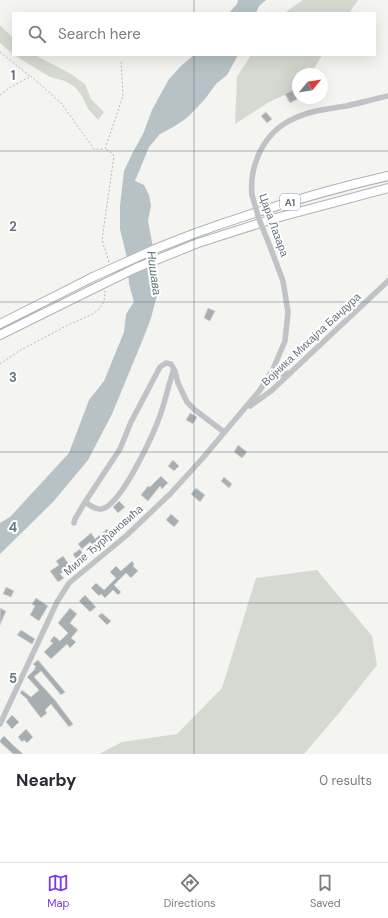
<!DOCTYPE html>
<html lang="en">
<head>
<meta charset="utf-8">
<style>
	body { margin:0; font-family:"DM Sans",sans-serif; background:#f2f2f3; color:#2b2b33 }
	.compass { position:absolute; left:292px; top:68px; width:36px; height:36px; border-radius:50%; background:#fff; box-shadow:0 4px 16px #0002; rotate:60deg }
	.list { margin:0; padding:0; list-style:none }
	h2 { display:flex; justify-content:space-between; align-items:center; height:52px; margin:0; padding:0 16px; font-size:17px }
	h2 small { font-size:13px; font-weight:400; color:#7c7c81 }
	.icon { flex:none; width:22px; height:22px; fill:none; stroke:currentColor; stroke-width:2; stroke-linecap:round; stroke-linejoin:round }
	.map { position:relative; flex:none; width:388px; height:754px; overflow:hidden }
	.search { position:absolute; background:#fff; box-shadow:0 4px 16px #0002; left:12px; right:12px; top:12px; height:44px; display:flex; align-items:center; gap:10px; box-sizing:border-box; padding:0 14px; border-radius:0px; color:#7c7c81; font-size:15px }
	.sheet { height:108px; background:#fff }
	nav { display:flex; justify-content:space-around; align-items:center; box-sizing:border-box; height:56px; border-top:1px solid #e1e1e2; background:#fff; font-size:11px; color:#7c7c81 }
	nav a { display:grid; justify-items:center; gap:2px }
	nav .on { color:#7c3aed }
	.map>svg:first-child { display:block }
	.green { fill:#d5dad1 }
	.water { fill:#b6c2c5 }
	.building { fill:#a6aeb2; stroke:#d5d5d3 }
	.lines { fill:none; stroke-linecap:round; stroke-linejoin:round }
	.highway-casing { stroke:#b0b4b6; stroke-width:10 }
	.path { stroke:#b7babc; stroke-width:1; stroke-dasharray:2 2; stroke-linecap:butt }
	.minor { stroke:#bfc3c6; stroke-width:5.5 }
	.highway { stroke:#fff; stroke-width:8 }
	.highway-bridge-casing { stroke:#b0b4b6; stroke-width:10; stroke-linecap:butt }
	.minor-bridge { stroke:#bfc3c6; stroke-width:5.5 }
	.highway-bridge { stroke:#fff; stroke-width:8 }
	.grid { fill:none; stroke:#65757f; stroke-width:1; stroke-opacity:0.55 }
	.labels { text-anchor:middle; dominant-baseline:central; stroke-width:4; stroke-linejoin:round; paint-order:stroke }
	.shield { fill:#fff; stroke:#939ea5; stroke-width:1 }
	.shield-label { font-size:10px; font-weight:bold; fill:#65757f }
	.street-label { font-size:11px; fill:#65757f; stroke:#fff }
	.water-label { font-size:12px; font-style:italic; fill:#60777d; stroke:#fff }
	.grid-label { font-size:13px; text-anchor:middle; font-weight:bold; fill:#65757f; stroke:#fff; stroke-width:4; stroke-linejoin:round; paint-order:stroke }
</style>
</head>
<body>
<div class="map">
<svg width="388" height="754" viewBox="0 0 388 754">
	<rect width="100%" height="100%" fill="#f4f4f0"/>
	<path class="green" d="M303,0H358L349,13H284Z
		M0,25L13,38V54L0,43Z
		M14,55H35L71,74L85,84L91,99L104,112L98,120L88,109L82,96L75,87L65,81L50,77Z
		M251,55H322L311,74H298V89L269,102L235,124L237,77Z
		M317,570L372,636L377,665L339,713L304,754H99L122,742L177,734L222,688L256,578Z"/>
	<path class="water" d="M238,0H266L259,6L256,13H229L237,4Z
		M194,55H238L227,75L216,84L205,99L188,117L175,126L160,134L149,147L135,181L144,185L149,195L151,206L148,221L153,247V274L157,295L151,318L143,339L112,414L88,460L53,502L0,554V523L10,517L69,453L89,400L104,381L124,332L126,314L134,302L129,284L127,258L120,229V206L124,171L133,152L143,134L152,110L169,79L182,65Z"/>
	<path class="building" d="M295,89L299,98L290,103L285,94Z
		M266,112L272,119L267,123L261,116Z
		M208,308L215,311L210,321L204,318Z
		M190,413L197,417L193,424L186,420Z
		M238,445L247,452L242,458L234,452Z
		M173,460L179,466L174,471L168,466Z
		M161,476L168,483L162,489L160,486L148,501L141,495L148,486L150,487Z
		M224,477L232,484L229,488L221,481Z
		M196,488L205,495L200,502L191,494Z
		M119,501L125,507L118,513L113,507Z
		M171,514L179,521L174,527L166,520Z
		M107,529L112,535L95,548L90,542L82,549L78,544L91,533L95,539Z
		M80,549L85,557L78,562L73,554Z
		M63,556L71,567L60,574L64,578L58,582L50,571L59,565L56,561Z
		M132,561L134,564L133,566L138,571L131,578L126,573L114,585L121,592L118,595L113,590L105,598L101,594L99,596L91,588L96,583L104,590L116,578L110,572L116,566L121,571Z
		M6,587L14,591L11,597L3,594Z
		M85,595L96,607L90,612L79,601Z
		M36,598L48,606L39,621L30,615L35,606L32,604Z
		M0,608L6,611L0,625Z
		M70,608L77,614L70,623L78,630L71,638L76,642L70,648L67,644L51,659L44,652L53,643L50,641L54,636L60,641L68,633L58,623Z
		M102,613L111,621L107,625L98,616Z
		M21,630L35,639L32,644L17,635Z
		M38,660L65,692L61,695L41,671L34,677L55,700L73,724L69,727L51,704L45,710L47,713L41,718L27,700H28L20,693L22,690L31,697L39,690L27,677L35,669L34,668L36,667L33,664Z
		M12,715L19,722L12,729L6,722Z
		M26,729L33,737L27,743L24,740L22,742L18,737Z
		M4,736L13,745L23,754H13L0,742V740Z"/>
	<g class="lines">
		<defs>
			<path id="highway" d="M193,234C257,211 322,191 388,176
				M198,243L276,218L388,188
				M0,324L93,277
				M0,335L97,287"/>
		</defs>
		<use href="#highway" class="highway-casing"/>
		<path class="path" d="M0,52L30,76
			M0,95L9,88L31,76L61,103L94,149H104
			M109,262L102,240L114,156L112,153L105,149L123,96L121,60
			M0,364L19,351L66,326L93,314L99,309L104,302L105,291"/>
		<path class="minor" d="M252,195C249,165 264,132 293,119C309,111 328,109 346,106C360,103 374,99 388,96
			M273,369L282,374L288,373
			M250,406L271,391L388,281
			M85,502C89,505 96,510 102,509C122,504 154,433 161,413C166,398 169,383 174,369
			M74,523L75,519L85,502L120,449L131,422L160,367L166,363L171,364L175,371L178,383L187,402L195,410L224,432
			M0,724L57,602L69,583L127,535L170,494L202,459L244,409L260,390L273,369L285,341L288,312L283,281L271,249"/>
		<use href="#highway" class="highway"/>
		<defs>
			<path id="highway-bridge" d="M93,277L155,249L193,234
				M97,287L136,268L198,243"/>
		</defs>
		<use href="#highway-bridge" class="highway-bridge-casing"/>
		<path class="minor-bridge" d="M252,195L259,219L271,249"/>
		<use href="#highway-bridge" class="highway-bridge"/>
	</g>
	<path class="grid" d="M194,0V13M194,55V754M0,151H388M0,302H388M0,452H388M0,603H388"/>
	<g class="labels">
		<rect class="shield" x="280" y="194" width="20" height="16" rx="3"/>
		<g class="shield-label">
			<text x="290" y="202">A1</text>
		</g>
		<g class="street-label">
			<text transform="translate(274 225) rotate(70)">Цара Лазара</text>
			<text transform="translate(311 339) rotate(-43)">Војника Михајла Бандура</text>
			<text transform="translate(103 540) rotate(-41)">Миле Ђурђановића</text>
		</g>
		<g class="water-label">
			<text transform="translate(154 273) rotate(82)">Нишава</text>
		</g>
	</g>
	<g class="grid-label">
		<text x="13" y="80">1</text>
		<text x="13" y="231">2</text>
		<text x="13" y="382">3</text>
		<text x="13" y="532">4</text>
		<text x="13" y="683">5</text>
	</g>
</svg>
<svg class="compass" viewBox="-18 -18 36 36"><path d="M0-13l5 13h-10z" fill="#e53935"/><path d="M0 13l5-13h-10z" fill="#7c7c81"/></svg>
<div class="search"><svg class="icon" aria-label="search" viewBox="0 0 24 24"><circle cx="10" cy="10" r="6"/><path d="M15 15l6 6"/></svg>Search here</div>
</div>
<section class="sheet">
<h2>Nearby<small>0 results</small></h2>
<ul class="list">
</ul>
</section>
<nav>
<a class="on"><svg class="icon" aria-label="map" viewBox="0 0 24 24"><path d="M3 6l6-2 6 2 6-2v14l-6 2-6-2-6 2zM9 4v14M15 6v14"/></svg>Map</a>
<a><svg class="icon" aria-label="directions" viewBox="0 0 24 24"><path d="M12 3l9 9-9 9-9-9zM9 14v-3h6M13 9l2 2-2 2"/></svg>Directions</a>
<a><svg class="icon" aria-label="saved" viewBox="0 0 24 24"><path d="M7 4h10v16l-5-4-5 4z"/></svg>Saved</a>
</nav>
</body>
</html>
